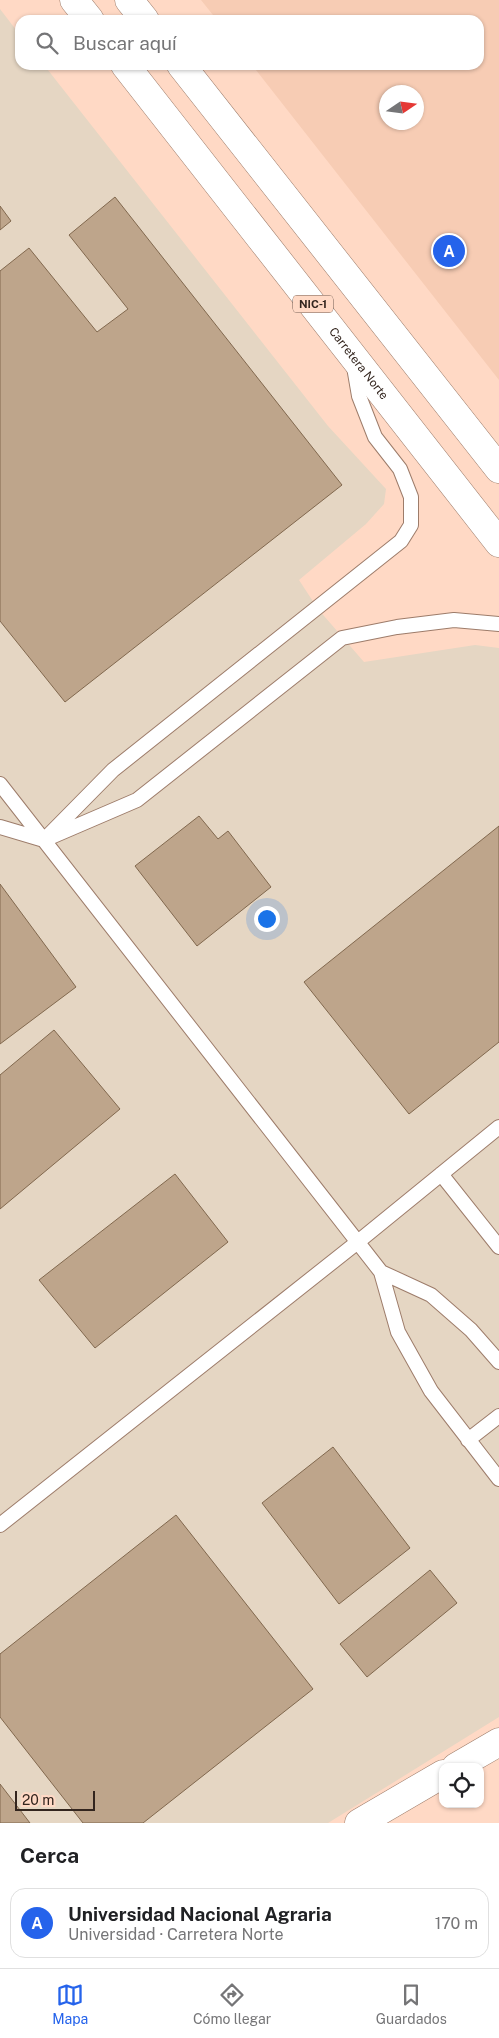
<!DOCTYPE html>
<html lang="es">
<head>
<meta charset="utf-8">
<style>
	body { margin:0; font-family:"Public Sans",sans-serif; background:#f6f6f6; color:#202124 }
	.controls { position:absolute; right:15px; bottom:15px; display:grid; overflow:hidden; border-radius:10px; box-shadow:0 1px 4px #0004 }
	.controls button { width:45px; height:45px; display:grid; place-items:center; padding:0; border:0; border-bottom:1px solid #e0e0e0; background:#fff; color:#202124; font:25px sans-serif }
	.compass { position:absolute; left:379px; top:85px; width:45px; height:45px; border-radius:50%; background:#fff; box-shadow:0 1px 4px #0004; rotate:77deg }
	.scale { position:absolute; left:15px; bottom:12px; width:80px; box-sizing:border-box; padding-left:5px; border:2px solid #33251e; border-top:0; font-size:14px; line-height:18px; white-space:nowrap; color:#33251e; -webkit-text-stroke:4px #ffd9c5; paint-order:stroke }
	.you { position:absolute; left:266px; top:918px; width:18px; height:18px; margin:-12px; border:4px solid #fff; border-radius:50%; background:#1a73e8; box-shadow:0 0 0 8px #1a73e833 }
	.badge { display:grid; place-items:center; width:32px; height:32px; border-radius:50%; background:#2563eb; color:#fff; font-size:16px; font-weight:700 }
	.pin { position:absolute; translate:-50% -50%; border:2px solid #fff; box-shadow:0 1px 5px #0006 }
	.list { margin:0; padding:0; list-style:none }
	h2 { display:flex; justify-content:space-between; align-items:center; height:65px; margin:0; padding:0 20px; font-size:21px }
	h2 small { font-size:16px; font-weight:400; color:#757577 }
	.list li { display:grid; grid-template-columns:32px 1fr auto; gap:15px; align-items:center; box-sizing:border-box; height:70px; margin:0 10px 10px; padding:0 10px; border:1px solid #e0e0e0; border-radius:15px }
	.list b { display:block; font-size:19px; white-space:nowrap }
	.list p { margin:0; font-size:16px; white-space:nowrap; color:#757577 }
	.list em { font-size:16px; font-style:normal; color:#757577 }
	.icon { flex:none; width:28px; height:28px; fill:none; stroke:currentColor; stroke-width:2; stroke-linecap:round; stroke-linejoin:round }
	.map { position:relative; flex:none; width:499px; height:1823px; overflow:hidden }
	.search { position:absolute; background:#fff; box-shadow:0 1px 4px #0004; left:15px; right:15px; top:15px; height:55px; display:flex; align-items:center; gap:12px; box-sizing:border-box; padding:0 18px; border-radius:15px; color:#757577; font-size:19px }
	.sheet { height:145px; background:#fff }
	nav { display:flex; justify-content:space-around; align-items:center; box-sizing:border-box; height:70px; border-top:1px solid #e0e0e0; background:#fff; font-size:14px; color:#757577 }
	nav a { display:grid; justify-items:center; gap:2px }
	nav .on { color:#2563eb }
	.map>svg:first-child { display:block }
	.built { fill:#f7ccb4; fill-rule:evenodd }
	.industrial { fill:#e5d6c3 }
	.building { fill:#bea58b; stroke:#81684e }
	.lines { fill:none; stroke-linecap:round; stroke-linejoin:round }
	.service-casing { stroke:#9d7c6a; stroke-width:16 }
	.minor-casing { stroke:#9d7c6a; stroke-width:29 }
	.trunk-casing { stroke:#9d7c6a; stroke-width:29 }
	.service { stroke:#fff; stroke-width:14 }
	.minor { stroke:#fff; stroke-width:28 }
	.trunk { stroke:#fff; stroke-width:28 }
	.labels { text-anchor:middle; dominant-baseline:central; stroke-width:4; stroke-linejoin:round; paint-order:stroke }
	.shield { fill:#ffd9c5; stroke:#705b50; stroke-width:1 }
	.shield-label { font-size:11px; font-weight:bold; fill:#33251e }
	.street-label { font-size:12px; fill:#33251e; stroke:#ffd9c5 }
</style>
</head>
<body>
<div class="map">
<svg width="499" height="1823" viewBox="0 0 499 1823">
	<rect width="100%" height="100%" fill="#ffd9c5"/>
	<path class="built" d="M201,0H499V380L252,65H479V20H217ZM386,92H416V122H386Z"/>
	<path class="industrial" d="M0,9L20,35V65H44L328,426L386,489L384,504L366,524L299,580L318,609L364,662L475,645L499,648V1717L328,1823H0Z"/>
	<path class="building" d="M115,197L342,485L65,702L0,621V271L29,248L97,332L128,309L69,235Z
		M0,206L11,221L0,230Z
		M199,816L218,839L228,831L271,887L197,946L135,866Z
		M499,826V1042L409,1114L304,982Z
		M0,884L76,987L0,1044Z
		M54,1030L120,1109L0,1209V1075Z
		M175,1174L228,1242L95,1348L39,1280Z
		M333,1447L410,1548L339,1604L262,1503Z
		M176,1515L313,1689L143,1823H83L0,1717V1654Z
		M430,1570L457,1603L367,1677L340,1644Z
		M0,1784L30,1823H0Z"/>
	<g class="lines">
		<defs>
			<path id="service" d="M0,784L381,1272L398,1332L431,1391L499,1479
				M0,827L44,840L137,800L342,638L397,627L454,620L499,624
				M44,840L113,770L401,541L411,525V497L400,469L375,437L359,396L354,367
				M441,1174L499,1247
				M381,1272L431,1295L471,1330L499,1362
				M468,1440L499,1416
				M0,1525L359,1241L499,1127"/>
			<path id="minor" d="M456,1767L499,1742
				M359,1823L443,1774"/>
			<g id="trunk">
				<path d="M74,0L90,20"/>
				<path d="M129,0L145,20"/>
				<path id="s1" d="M125,65L499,543"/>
				<path d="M181,65L499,469"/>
			</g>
		</defs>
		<use href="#service" class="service-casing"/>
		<use href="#minor" class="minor-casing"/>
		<use href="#trunk" class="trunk-casing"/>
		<use href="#service" class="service"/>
		<use href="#minor" class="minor"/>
		<use href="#trunk" class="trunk"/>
	</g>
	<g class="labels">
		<rect class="shield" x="293" y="295.5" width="40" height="17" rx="4"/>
		<g class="shield-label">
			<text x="313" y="304">NIC-1</text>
		</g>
		<g class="street-label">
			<text stroke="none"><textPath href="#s1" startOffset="379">Carretera Norte</textPath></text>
		</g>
	</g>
</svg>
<div class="controls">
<button><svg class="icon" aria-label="locate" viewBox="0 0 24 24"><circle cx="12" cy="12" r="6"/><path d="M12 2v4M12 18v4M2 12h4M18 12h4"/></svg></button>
</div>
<svg class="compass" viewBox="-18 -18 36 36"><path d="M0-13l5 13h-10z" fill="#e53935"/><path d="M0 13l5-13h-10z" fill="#757577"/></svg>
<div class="scale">20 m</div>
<div class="you"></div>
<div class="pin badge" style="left:449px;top:251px">A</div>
<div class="search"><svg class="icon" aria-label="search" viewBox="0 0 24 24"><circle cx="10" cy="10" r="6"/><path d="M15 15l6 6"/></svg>Buscar aquí</div>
</div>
<section class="sheet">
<h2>Cerca<small></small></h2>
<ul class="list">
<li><span class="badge">A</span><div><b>Universidad Nacional Agraria</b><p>Universidad · Carretera Norte</p></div><em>170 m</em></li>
</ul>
</section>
<nav>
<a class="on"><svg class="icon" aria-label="map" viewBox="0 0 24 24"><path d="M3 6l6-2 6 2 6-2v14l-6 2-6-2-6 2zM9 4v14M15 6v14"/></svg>Mapa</a>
<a><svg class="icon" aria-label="directions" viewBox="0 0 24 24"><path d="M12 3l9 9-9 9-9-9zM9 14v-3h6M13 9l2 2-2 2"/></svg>Cómo llegar</a>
<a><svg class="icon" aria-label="saved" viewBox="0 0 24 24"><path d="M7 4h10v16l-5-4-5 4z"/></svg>Guardados</a>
</nav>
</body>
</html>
